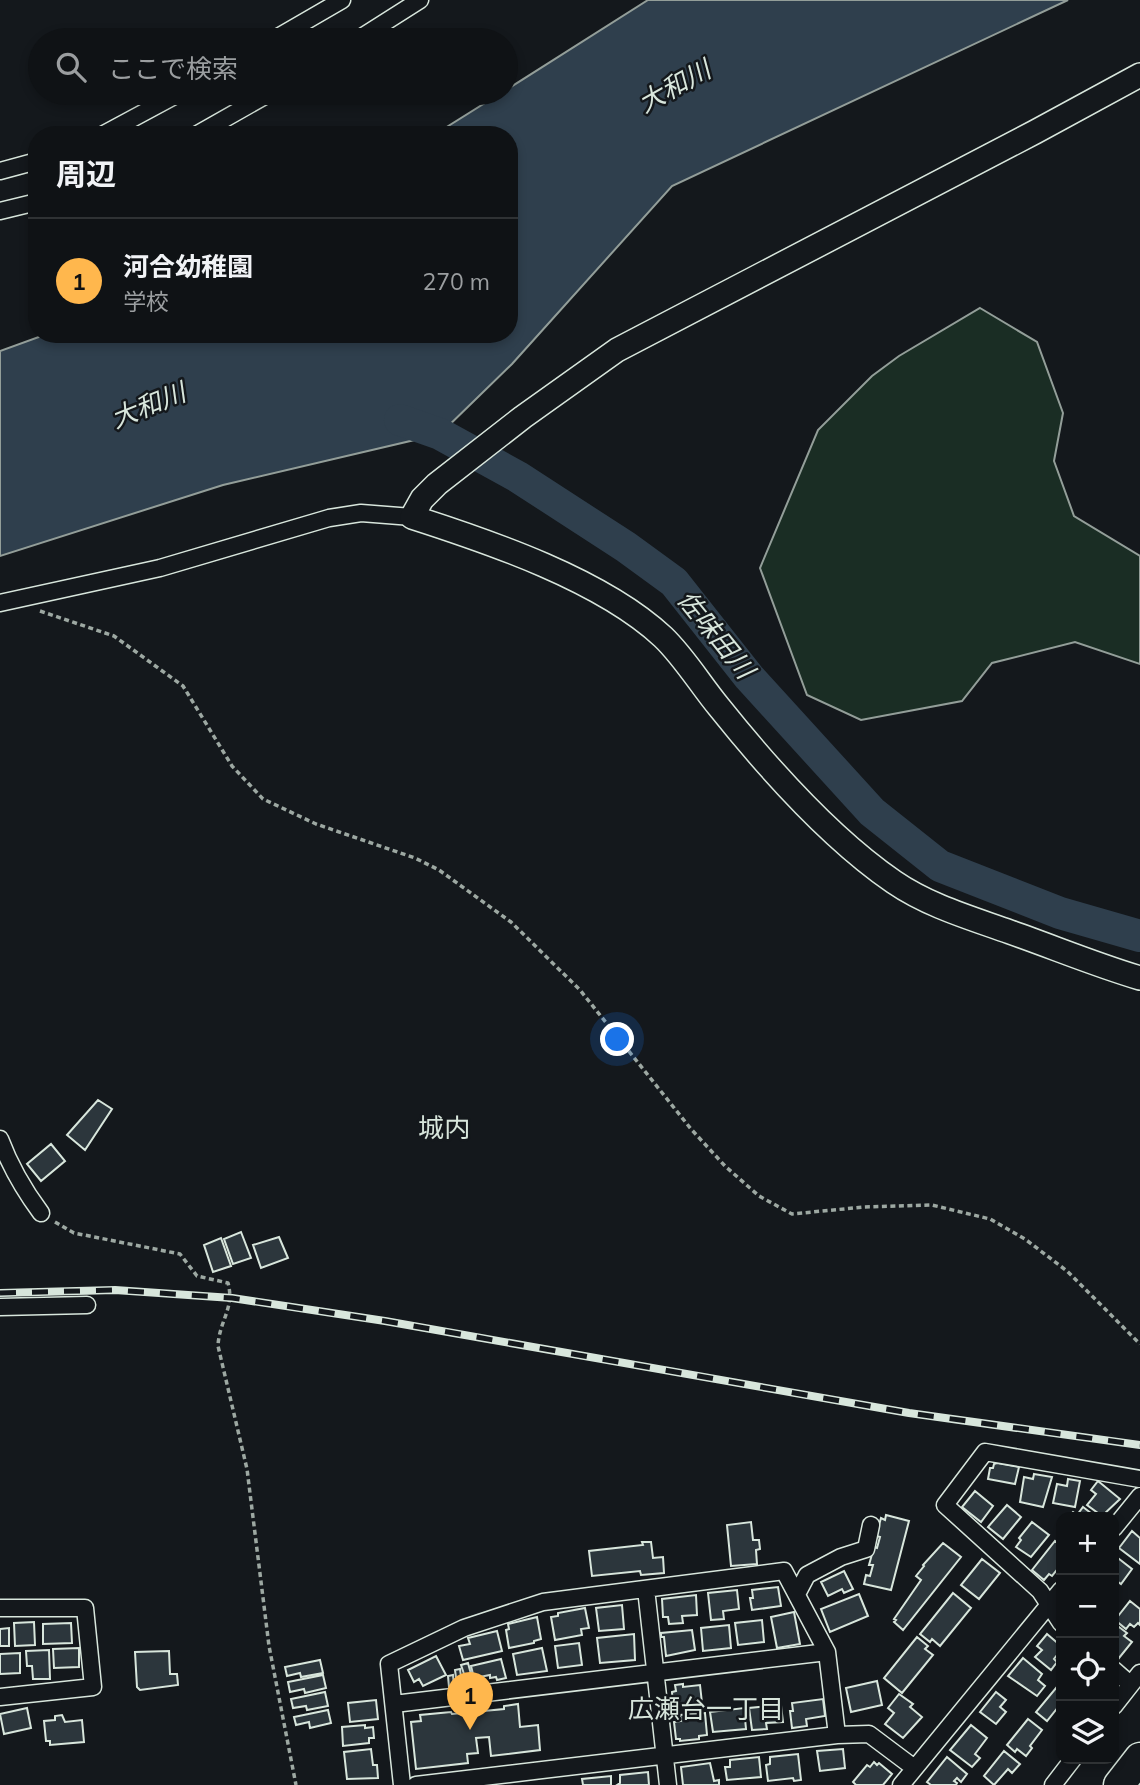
<!DOCTYPE html>
<html lang="ja">
<head>
<meta charset="utf-8">
<style>
	body { margin:0; font-family:Mulish,"Noto Sans JP",sans-serif; background:#181b1e; color:#f1f3f6 }
	.controls { position:absolute; right:21px; bottom:21px; display:grid; overflow:hidden; border-radius:14px; box-shadow:0 4px 10px #0003 }
	.controls button { width:63px; height:63px; display:grid; place-items:center; padding:0; border:0; border-bottom:2px solid #2f3234; background:#0f1215; color:#f1f3f6; font:35px sans-serif }
	.you { position:absolute; left:618px; top:1040px; width:24px; height:24px; margin:-18px; border:5px solid #fff; border-radius:50%; background:#1a73e8; box-shadow:0 0 0 10px #1a73e833 }
	.badge { display:grid; place-items:center; width:46px; height:46px; border-radius:50%; background:#ffb74d; color:#111; font-size:23px; font-weight:700 }
	.pin { position:absolute; translate:-50% -58px; filter:drop-shadow(0 2px 4px #0008) }
	.pin::after { content:''; position:absolute; top:37px; width:24px; height:21px; background:inherit; clip-path:polygon(0 0,100% 0,50% 100%) }
	.list { margin:0; padding:0; list-style:none }
	h2 { display:flex; justify-content:space-between; align-items:center; height:91px; margin:0; padding:0 28px; font-size:30px }
	h2 small { font-size:23px; font-weight:400; color:#9b9ea0 }
	.list li { display:grid; grid-template-columns:46px 1fr auto; gap:21px; align-items:center; box-sizing:border-box; height:126px; padding:0 28px; border-top:2px solid #2f3234 }
	.list b { display:block; font-size:26px; white-space:nowrap }
	.list p { margin:0; font-size:23px; white-space:nowrap; color:#9b9ea0 }
	.list em { font-size:23px; font-style:normal; color:#9b9ea0 }
	.icon { flex:none; width:38px; height:38px; fill:none; stroke:currentColor; stroke-width:2; stroke-linecap:round; stroke-linejoin:round }
	.map { position:relative; flex:none; width:1140px; height:1785px; overflow:hidden }
	.search { position:absolute; background:#0f1215; box-shadow:0 4px 10px #0003; left:28px; top:28px; width:490px; height:77px; display:flex; align-items:center; gap:18px; box-sizing:border-box; padding:0 24px; border-radius:38px; color:#9b9ea0; font-size:26px }
	.panel { position:absolute; background:#0f1215; box-shadow:0 4px 10px #0003; left:28px; top:126px; width:490px; height:217px; border-radius:28px }
	.map>svg:first-child { display:block }
	.green { fill:#1a2d24; stroke:#939e99; stroke-width:2 }
	.water { fill:#2f3f4d; stroke:#939e99; stroke-width:2 }
	.lines { fill:none; stroke-linecap:round; stroke-linejoin:round }
	.river { stroke:#2f3f4d; stroke-width:32 }
	.building { fill:#2c363c; stroke:#d8e6dc; stroke-width:2 }
	.street-casing { stroke:#d8e6dc; stroke-width:19 }
	.secondary-casing { stroke:#d8e6dc; stroke-width:26 }
	.highway-casing { stroke:#d8e6dc; stroke-width:33 }
	.path { stroke:#9da8a2; stroke-width:3.5; stroke-dasharray:5 3.5; stroke-linecap:butt }
	.street { stroke:#14181c; stroke-width:16 }
	.secondary { stroke:#14181c; stroke-width:23 }
	.highway { stroke:#14181c; stroke-width:30 }
	.rail-casing { stroke:#d8e6dc; stroke-width:8 }
	.rail { stroke:#14181c; stroke-width:5; stroke-dasharray:16; stroke-linecap:butt }
	.labels { text-anchor:middle; dominant-baseline:central; stroke-width:5; stroke-linejoin:round; paint-order:stroke }
	.water-label { font-size:26px; font-style:italic; fill:#d8e6dc; stroke:#14181c }
	.neighbourhood-label { font-size:26px; fill:#d8e6dc; stroke:#14181c }
</style>
</head>
<body>
<div class="map">
<svg width="1140" height="1785" viewBox="0 0 1140 1785">
	<rect width="100%" height="100%" fill="#14181c"/>
	<path class="green" d="M980,308L1037,342L1063,413L1054,461L1074,516L1140,556V664L1075,642L992,663L962,701L861,720L807,695L760,568L818,430L872,376L899,356Z"/>
	<path class="water" d="M648,0H1068L672,186L512,364L440,434L223,485L0,556V351L47,334H509V135H434L501,93H506V90Z"/>
	<g class="lines">
		<path class="river" d="M400,420L440,434L518,477L626,547L674,582L749,677L872,812L940,866L1060,913L1140,936"/>
	</g>
	<path class="building" d="M98,1100L112,1109L85,1150L67,1135Z
		M51,1144L65,1161L41,1181L27,1164Z
		M241,1232L251,1258L233,1264L224,1239Z
		M279,1237L288,1258L261,1268L253,1245Z
		M221,1238L231,1266L213,1272L204,1245Z
		M997,1463L1019,1467L1015,1484L988,1479L990,1468H993L994,1464Z
		M1034,1474L1052,1477L1043,1507L1020,1502L1024,1477L1033,1479Z
		M1068,1479L1080,1481L1075,1507L1053,1503L1057,1484L1067,1486Z
		M1098,1481L1120,1499L1102,1516L1087,1505L1096,1494L1091,1490Z
		M975,1491L993,1506L981,1522L962,1507Z
		M1007,1505L1021,1517L1003,1539L988,1527Z
		M1083,1507L1096,1517H1068L1073,1512L1077,1515Z
		M886,1515L909,1521L891,1590L864,1584L866,1575L870,1576L873,1565H869L874,1547L877,1548L880,1537L876,1536L881,1518L885,1520Z
		M751,1522L753,1540H759L760,1549L756,1550L757,1564L731,1566L727,1525Z
		M1032,1522L1049,1535L1031,1557L1016,1547L1021,1540L1019,1538Z
		M1132,1531L1140,1538V1564L1119,1548Z
		M1055,1541L1061,1546V1565L1052,1576L1049,1574L1044,1580L1032,1570Z
		M642,1542H651L653,1558L663,1557L664,1573L641,1575L640,1571L592,1576L589,1551L643,1545Z
		M943,1543L961,1557L903,1630L894,1622L896,1620L894,1619L921,1580L916,1576L924,1566L923,1565Z
		M1114,1555L1132,1569L1121,1584L1114,1579Z
		M982,1559L1000,1573L979,1599L961,1585Z
		M844,1571L853,1589L844,1593L842,1589L828,1596L821,1582Z
		M778,1587L781,1606L752,1610L750,1598H753L752,1590Z
		M737,1590L739,1609L723,1611L724,1619L711,1620L708,1593Z
		M953,1593L971,1608L940,1646L932,1639L930,1642L920,1634Z
		M859,1594L868,1616L830,1632L821,1609Z
		M696,1595L697,1615L682,1616L683,1623L669,1624L668,1617H663L662,1599Z
		M1130,1601L1140,1609V1625L1138,1623L1134,1627L1130,1624L1126,1629L1115,1620Z
		M622,1605L624,1629L599,1631L596,1608Z
		M585,1608L589,1628L581,1629L582,1635L555,1640L551,1617L558,1616V1613Z
		M794,1612L800,1644L777,1648L771,1617Z
		M537,1617L541,1639L534,1641V1643L509,1648L506,1630L509,1629L508,1624Z
		M762,1620L764,1642L738,1645L735,1623Z
		M34,1622L35,1645L15,1646L14,1623Z
		M71,1623L72,1643L43,1644V1624Z
		M1115,1624L1127,1633L1124,1636L1132,1642L1119,1658L1114,1654Z
		M729,1625L731,1648L703,1651L701,1628Z
		M9,1628V1646H0V1629Z
		M692,1630L695,1650L666,1656L664,1637H661V1633Z
		M497,1631L502,1651L463,1660L459,1646L470,1644L468,1638Z
		M634,1634L635,1660L600,1663L597,1638Z
		M1047,1634L1061,1646V1650L1054,1659L1057,1662L1051,1670L1035,1657L1042,1650L1037,1646Z
		M917,1637L928,1646L925,1649L933,1655L902,1693L884,1678Z
		M579,1643L582,1665L558,1668L555,1646Z
		M79,1648V1667L54,1668L53,1649Z
		M542,1648L547,1671L517,1675L513,1654Z
		M49,1650L50,1679H33L32,1666H27L26,1651Z
		M169,1651L170,1674H177L178,1685L140,1690L137,1687L135,1652Z
		M20,1653V1673L0,1674V1654Z
		M436,1656L446,1675L423,1686L419,1679L414,1682L408,1670Z
		M1023,1658L1042,1674L1038,1680L1045,1686L1037,1696L1008,1676Z
		M501,1659L506,1678L497,1680L496,1677L490,1678V1675L474,1678L471,1666Z
		M320,1660L323,1673L301,1677L300,1673L287,1676L285,1667Z
		M468,1663L472,1678L466,1680L461,1665Z
		M460,1669L462,1685H457L455,1670Z
		M323,1675L326,1688L305,1693L304,1689L290,1692L288,1682Z
		M453,1675L454,1686L449,1687L448,1676Z
		M877,1681L882,1705L851,1712L846,1688Z
		M683,1684V1687L700,1685L702,1703L673,1706L672,1692L676,1691L675,1685Z
		M1056,1688L1061,1693V1708L1059,1706L1047,1721L1036,1712Z
		M325,1692L328,1706L307,1710L306,1706L293,1708L291,1699Z
		M996,1692L1006,1700L1000,1707L1006,1712L996,1724L980,1712Z
		M899,1694L913,1704L910,1707L922,1717L903,1738L885,1724L894,1713L888,1708Z
		M823,1699L825,1716L806,1719L807,1726L792,1728L790,1711H793L792,1703Z
		M376,1700L378,1719L350,1722L348,1703Z
		M518,1704L520,1727L538,1725L540,1750L491,1756L489,1737L476,1738L478,1753L467,1754L468,1763L416,1769L411,1722L421,1721L420,1715L451,1712L452,1714L504,1709V1706Z
		M781,1705L783,1722L766,1723L767,1729L752,1730L749,1708Z
		M27,1708L31,1728L4,1734L0,1714Z
		M744,1708L746,1729L713,1732L710,1712Z
		M328,1710L331,1723L310,1728L309,1722L296,1725L294,1717Z
		M705,1713L707,1735L699,1736V1739L680,1741V1739H676L674,1722L681,1721L680,1715Z
		M62,1715L65,1722L82,1720L84,1742L50,1745V1741H46L44,1721L55,1720V1716Z
		M1028,1719L1042,1730L1030,1746L1032,1748L1026,1756L1017,1749L1015,1752L1007,1745Z
		M365,1725V1728L373,1727L374,1738H369V1743L343,1746L342,1727Z
		M971,1725L987,1738L975,1754L980,1758L972,1767L950,1750Z
		M371,1749L373,1765H377L378,1778L347,1779L344,1752Z
		M843,1749L845,1768L820,1771L817,1751Z
		M1004,1751L1020,1764L1012,1773L1008,1769L994,1785L984,1776Z
		M798,1754L801,1780L794,1781L793,1778L768,1781L766,1765L770,1764V1757Z
		M759,1757L761,1777L727,1780L725,1767H730V1760Z
		M947,1757L967,1774L961,1782L957,1778L954,1781L957,1783L956,1785H931L927,1782Z
		M874,1762L877,1765L879,1763L892,1774L883,1785H856L853,1782L867,1765L870,1767Z
		M710,1763L714,1781L719,1780V1785H683L681,1767Z
		M648,1772L649,1785H617L620,1783V1775Z
		M611,1776V1785H583L582,1779Z"/>
	<g class="lines">
		<defs>
			<path id="street" d="M273,40L342,0
				M357,40L420,0
				M102,135L180,93
				M196,135L270,93
				M0,171L37,161
				M0,211L37,202
				M0,603L160,568L329,518L361,513L412,517
				M0,1139C10,1166 24,1190 41,1213
				M0,1307L87,1305
				M1114,1528L1140,1496
				M646,1589L668,1785
				M797,1594L807,1575L841,1557L866,1549L871,1525
				M0,1608H85L93,1687L0,1697
				M1061,1623L1040,1591L945,1505L985,1452L1140,1479
				M1114,1670L1130,1684
				M394,1704L827,1652
				M1114,1706L1140,1673
				M402,1785L389,1664L464,1628L543,1602L784,1571L827,1652L837,1735
				M416,1785L837,1735L869,1734L913,1767
				M901,1785L1061,1590
				M1053,1785L1073,1759"/>
			<path id="secondary" d="M1140,75L1035,132L617,350L523,417L437,484L422,499L412,517C490,542 602,580 663,637C684,657 700,684 719,707C767,767 830,838 894,882C929,906 971,918 1010,932C1053,947 1096,965 1140,978"/>
			<path id="highway" d="M1119,1785L1140,1758"/>
		</defs>
		<use href="#street" class="street-casing"/>
		<use href="#secondary" class="secondary-casing"/>
		<use href="#highway" class="highway-casing"/>
		<path class="path" d="M40,611L114,636L183,686L232,766L263,799L316,824L415,858L439,870L511,922L580,990L691,1129L725,1166L759,1196L792,1214L864,1207L932,1205L990,1219L1025,1239L1067,1271L1140,1344
			M55,1222L74,1233L180,1254L197,1276L228,1283C235,1308 219,1321 218,1346L247,1469L269,1646L296,1785"/>
		<use href="#street" class="street"/>
		<use href="#secondary" class="secondary"/>
		<use href="#highway" class="highway"/>
		<defs>
			<path id="rail" d="M0,1293L115,1290L232,1298L385,1321L909,1413L1140,1445"/>
		</defs>
		<use href="#rail" class="rail-casing"/>
		<use href="#rail" class="rail"/>
	</g>
	<g class="labels">
		<g class="water-label">
			<text transform="translate(674 86) rotate(-29)">大和川</text>
			<text transform="translate(148 405) rotate(-22)">大和川</text>
			<text transform="translate(716 634) rotate(51)">佐味田川</text>
		</g>
		<g class="neighbourhood-label">
			<text x="444" y="1127">城内</text>
			<text x="706" y="1708">広瀬台一丁目</text>
		</g>
	</g>
</svg>
<div class="controls">
<button>+</button>
<button>−</button>
<button><svg class="icon" aria-label="locate" viewBox="0 0 24 24"><circle cx="12" cy="12" r="6"/><path d="M12 2v4M12 18v4M2 12h4M18 12h4"/></svg></button>
<button><svg class="icon" aria-label="layers" viewBox="0 0 24 24"><path d="M12 4l9 5-9 5-9-5zM3 14l9 5 9-5"/></svg></button>
</div>
<div class="you"></div>
<div class="pin badge" style="left:470px;top:1730px">1</div>
<div class="search"><svg class="icon" aria-label="search" viewBox="0 0 24 24"><circle cx="10" cy="10" r="6"/><path d="M15 15l6 6"/></svg>ここで検索</div>
<section class="panel">
<h2>周辺<small></small></h2>
<ul class="list">
<li><span class="badge">1</span><div><b>河合幼稚園</b><p>学校</p></div><em>270 m</em></li>
</ul>
</section>
</div>
</body>
</html>
